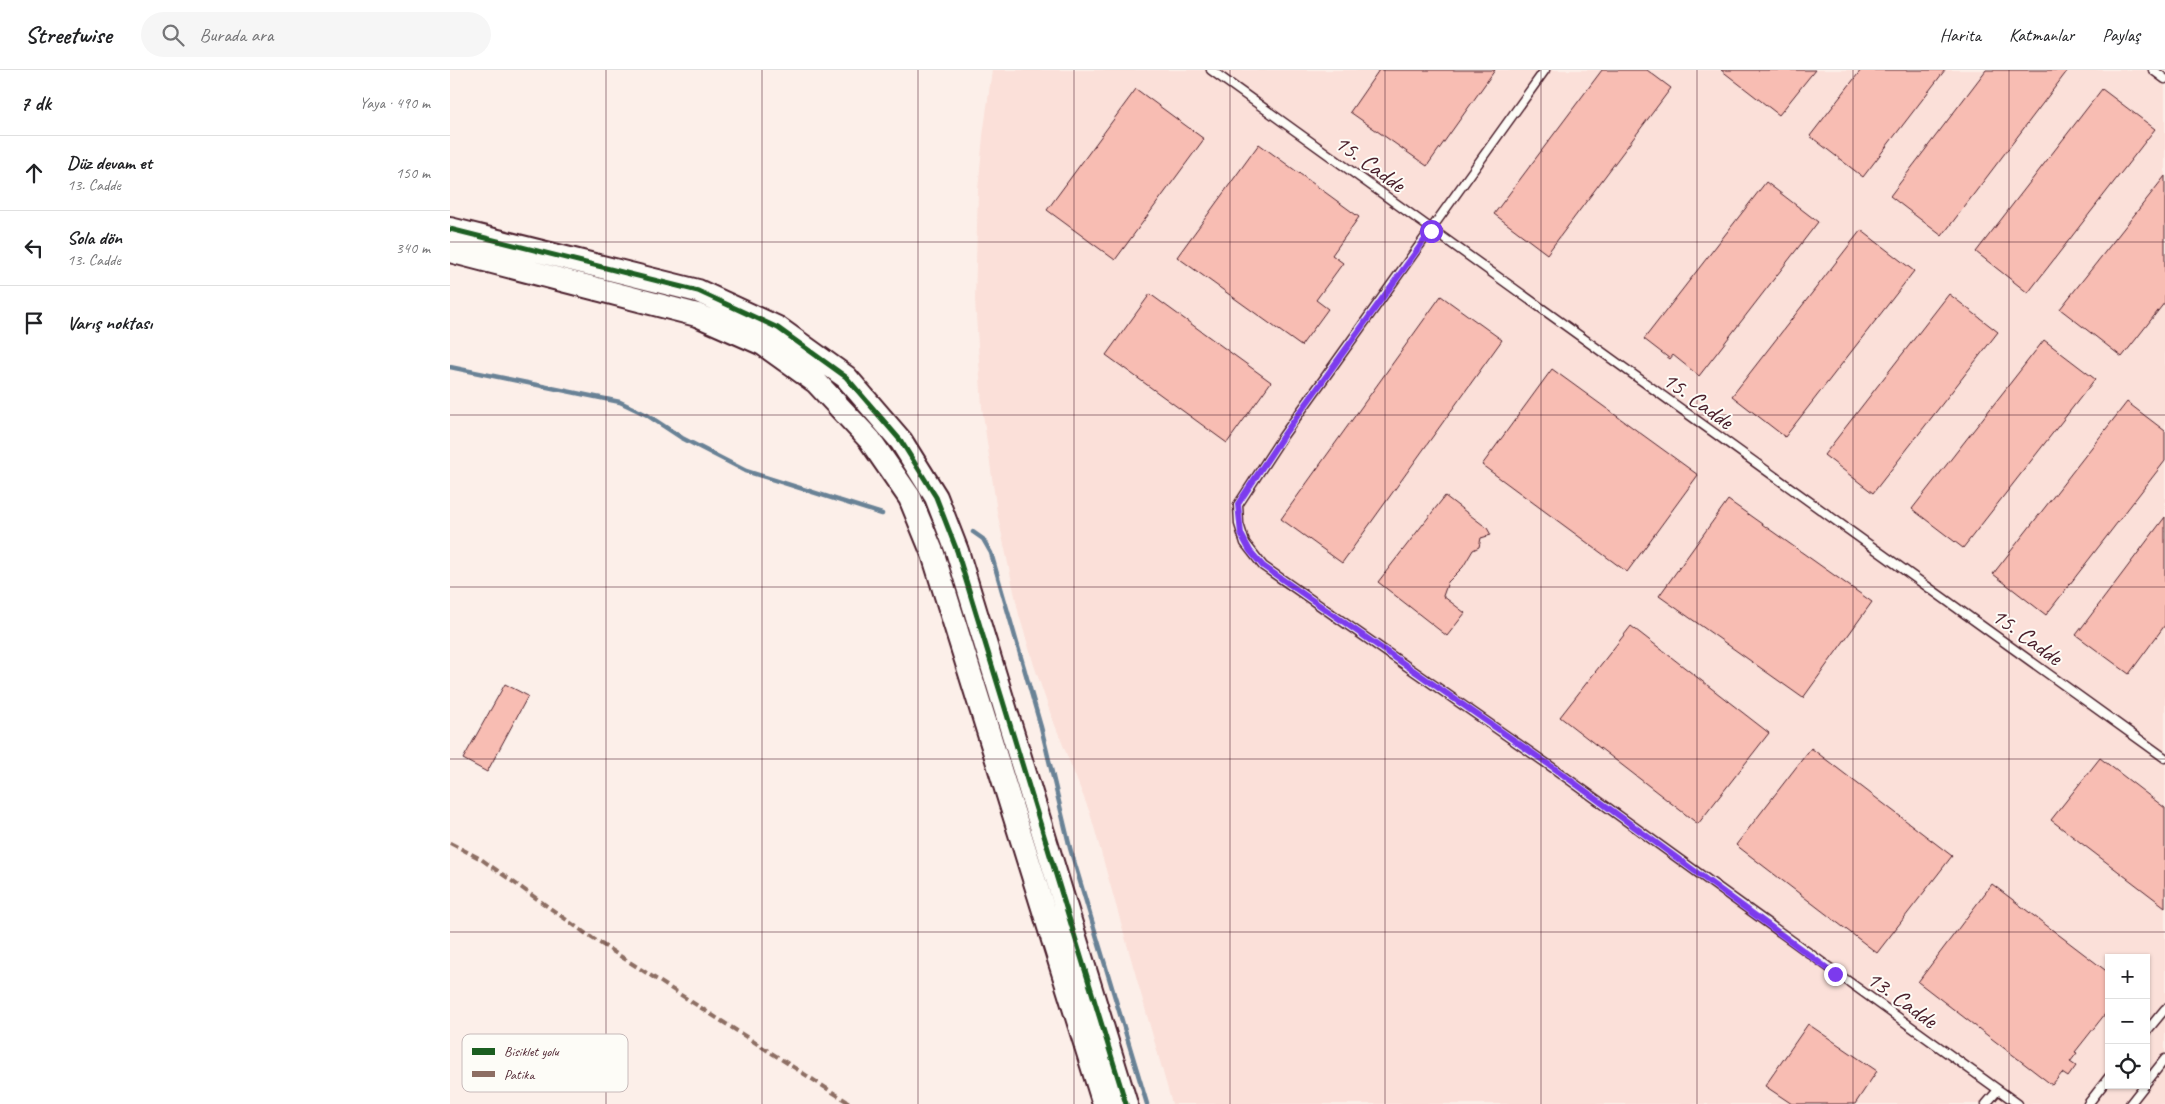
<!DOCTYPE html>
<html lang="tr">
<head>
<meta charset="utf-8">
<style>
	body { margin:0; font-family:Caveat,sans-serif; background:#f6f6f6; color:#202124 }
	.controls { position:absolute; right:15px; bottom:15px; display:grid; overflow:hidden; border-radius:0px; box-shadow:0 1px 4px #0004 }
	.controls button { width:45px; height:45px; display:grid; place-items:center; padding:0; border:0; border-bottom:1px solid #e0e0e0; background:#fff; color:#202124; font:25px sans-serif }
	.stop { position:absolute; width:15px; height:15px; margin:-11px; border:4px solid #7c3aed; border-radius:50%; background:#fff }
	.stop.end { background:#7c3aed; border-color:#fff; box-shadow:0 1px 5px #0008 }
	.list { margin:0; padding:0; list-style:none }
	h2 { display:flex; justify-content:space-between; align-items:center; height:65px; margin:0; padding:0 20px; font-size:21px }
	h2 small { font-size:16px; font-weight:400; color:#757577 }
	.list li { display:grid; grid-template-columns:32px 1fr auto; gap:15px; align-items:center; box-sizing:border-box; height:75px; padding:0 20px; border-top:1px solid #e0e0e0 }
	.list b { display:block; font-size:19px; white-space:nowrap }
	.list p { margin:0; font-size:16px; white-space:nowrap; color:#757577 }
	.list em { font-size:16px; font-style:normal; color:#757577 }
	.icon { flex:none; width:28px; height:28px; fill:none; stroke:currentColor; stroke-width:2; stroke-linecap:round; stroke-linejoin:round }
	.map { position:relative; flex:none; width:1715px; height:1034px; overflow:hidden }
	header { display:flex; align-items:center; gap:30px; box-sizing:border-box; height:70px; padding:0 25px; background:#fff; border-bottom:1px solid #e0e0e0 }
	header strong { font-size:24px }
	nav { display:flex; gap:28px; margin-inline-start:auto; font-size:18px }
	.search { width:350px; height:45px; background:#f6f6f6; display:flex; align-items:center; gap:12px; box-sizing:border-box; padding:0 18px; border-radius:28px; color:#757577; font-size:19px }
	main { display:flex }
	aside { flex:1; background:#fff }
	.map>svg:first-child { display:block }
	.built { fill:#fbe0d9; fill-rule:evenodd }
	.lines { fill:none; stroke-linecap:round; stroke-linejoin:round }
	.stream { stroke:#698296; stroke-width:4.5 }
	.building { fill:#f8bdb3; stroke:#4a1f2b }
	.lane-casing { stroke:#4a1f2b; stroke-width:11 }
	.secondary-casing { stroke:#4a1f2b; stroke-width:26 }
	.lane { stroke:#fdfcf7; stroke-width:8 }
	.secondary { stroke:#fdfcf7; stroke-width:22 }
	.quiet { stroke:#8d6e63; stroke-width:4; stroke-dasharray:8 4; stroke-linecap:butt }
	.cycleway-casing { stroke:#fdfcf7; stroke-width:8 }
	.cycleway { stroke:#1b5e20; stroke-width:5 }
	.route { stroke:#7c3aed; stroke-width:6 }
	.grid { fill:none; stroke:#4a1f2b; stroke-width:1; stroke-opacity:0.55 }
	.labels { text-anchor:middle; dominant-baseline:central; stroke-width:4; stroke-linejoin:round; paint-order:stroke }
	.street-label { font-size:24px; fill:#4a1f2b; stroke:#fdfcf7 }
	.key { fill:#fdfcf7; stroke:#c7baba; stroke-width:1 }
	.key-label { font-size:14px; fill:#4a1f2b }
</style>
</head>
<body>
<header>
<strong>Streetwise</strong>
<div class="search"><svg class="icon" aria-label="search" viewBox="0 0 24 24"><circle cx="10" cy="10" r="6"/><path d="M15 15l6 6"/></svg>Burada ara</div>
<nav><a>Harita</a><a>Katmanlar</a><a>Paylaş</a></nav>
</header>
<main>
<aside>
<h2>7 dk<small>Yaya · 490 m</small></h2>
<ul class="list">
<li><svg class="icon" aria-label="ahead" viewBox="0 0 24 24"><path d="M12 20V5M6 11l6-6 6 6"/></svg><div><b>Düz devam et</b><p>13. Cadde</p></div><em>150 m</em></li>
<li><svg class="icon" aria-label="left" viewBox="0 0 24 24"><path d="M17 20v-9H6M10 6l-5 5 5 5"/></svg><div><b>Sola dön</b><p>13. Cadde</p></div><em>340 m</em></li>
<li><svg class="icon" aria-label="arrive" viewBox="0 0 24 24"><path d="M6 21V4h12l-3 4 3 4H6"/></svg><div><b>Varış noktası</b></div></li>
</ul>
</aside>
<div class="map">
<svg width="1715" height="1034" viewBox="0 0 1715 1034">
	<rect width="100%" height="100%" fill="#fcefe9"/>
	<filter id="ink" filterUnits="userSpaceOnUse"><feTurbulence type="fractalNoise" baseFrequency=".02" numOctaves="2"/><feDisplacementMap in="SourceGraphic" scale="10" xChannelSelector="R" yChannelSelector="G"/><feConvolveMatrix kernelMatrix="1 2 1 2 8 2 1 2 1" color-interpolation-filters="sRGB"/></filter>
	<g filter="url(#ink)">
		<path class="built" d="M542,0H1715V1034H722L640,743L601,645L584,595L569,545L547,442L532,337L525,230L528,120L533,66ZM1659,888H1696V1015H1659Z"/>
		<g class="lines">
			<path class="stream" d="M0,297L170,332L197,345L232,368L296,401L432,444
				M523,462L533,469L541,483L591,657L620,778L697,1034"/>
		</g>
		<path class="building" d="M929,0H1045L977,96L900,42Z
			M1152,0H1197L1221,18L1097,184L1044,144Z
			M1271,0H1365L1329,45Z
			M1411,0H1495L1413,107L1360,66Z
			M1536,0H1618L1492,166L1440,126Z
			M686,19L754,69L665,190L597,140Z
			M1652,19L1705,59L1578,223L1526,182Z
			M809,74L909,147L882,185L893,193L866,230L878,239L851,276L727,187Z
			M1715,106V232L1672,287L1610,239Z
			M1316,112L1368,152L1249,306L1223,285L1220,289L1194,269Z
			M1411,160L1464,201L1335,367L1282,326Z
			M700,224L821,312L777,373L656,285Z
			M1499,224L1548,262L1423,423L1374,385Z
			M991,226L1052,270L892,493L831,449Z
			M1594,270L1645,309L1513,478L1462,439Z
			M1102,299L1248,405L1177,502L1032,395Z
			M1677,332L1715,361V391L1596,545L1543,504Z
			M995,426L1037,458L1041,465L1031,468L1029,477L1023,480L1013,497L998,512L993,526L1015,543L997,566L928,512Z
			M1278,430L1422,532L1353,628L1209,526Z
			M1715,447V555L1679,604L1626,565Z
			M1181,556L1319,663L1248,754L1110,647Z
			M55,614L78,626L37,702L13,689Z
			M1361,678L1502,786L1427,883L1286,775Z
			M1650,688L1715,738V837L1601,750Z
			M1542,814L1659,903V939L1625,982L1627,983L1620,992L1626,996L1618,1007L1612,1003L1602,1015L1468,912Z
			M1358,954L1427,1001L1405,1034H1342L1315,1016Z"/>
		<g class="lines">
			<defs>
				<path id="lane" d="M761,0L1715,688
					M1095,0L833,366L788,435L789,454L795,473L813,496L1103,698L1568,1034
					M1703,0L1715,9
					M1696,962L1715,939
					M1696,1013L1715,989
					M1536,1034L1548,1020
					M1638,1034L1659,1007
					M1680,1034L1695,1015"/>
				<path id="secondary" d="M0,159L248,221L328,258L396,307L451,371L486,427L507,481L676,1034
					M0,181L247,245L313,274L366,312L420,370L460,428L483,484L654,1034"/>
			</defs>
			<use href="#lane" class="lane-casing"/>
			<use href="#secondary" class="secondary-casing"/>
			<use href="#lane" class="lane"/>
			<use href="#secondary" class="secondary"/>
			<path class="quiet" d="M0,773L31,789L142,868L401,1034"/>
			<defs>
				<path id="cycleway" d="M0,159L248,221L328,258L396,307L451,371L486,427L507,481L676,1034"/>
			</defs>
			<use href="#cycleway" class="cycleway-casing"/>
			<use href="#cycleway" class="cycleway"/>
		</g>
	</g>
	<g class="lines" filter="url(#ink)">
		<path class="route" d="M981,161L833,366L788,434L791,464L800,481L813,496L1104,698L1385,904"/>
	</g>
	<path class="grid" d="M156,0V1034M312,0V1034M468,0V1034M624,0V1034M780,0V1034M935,0V1034M1091,0V1034M1247,0V1034M1403,0V1034M1559,0V1034M0,172H1715M0,345H1715M0,517H1715M0,689H1715M0,862H1715"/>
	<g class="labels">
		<g class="street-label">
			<text transform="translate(920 93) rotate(36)">15. Cadde</text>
			<text transform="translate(1248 330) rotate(36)">15. Cadde</text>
			<text transform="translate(1577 566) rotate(36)">15. Cadde</text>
			<text transform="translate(1452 929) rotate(36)">13. Cadde</text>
		</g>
	</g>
	<rect x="12" y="964" width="166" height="58" rx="8" class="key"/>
	<rect x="22" y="978" width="23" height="7" fill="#1b5e20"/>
	<rect x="22" y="1001" width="23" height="6" fill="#8d6e63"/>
	<g class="key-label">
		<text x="54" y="986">Bisiklet yolu</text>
		<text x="54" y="1009">Patika</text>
	</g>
</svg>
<div class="controls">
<button>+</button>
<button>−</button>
<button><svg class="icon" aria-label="locate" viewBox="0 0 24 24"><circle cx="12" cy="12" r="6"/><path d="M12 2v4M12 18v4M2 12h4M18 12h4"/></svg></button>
</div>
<div class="stop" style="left:981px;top:161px"></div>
<div class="stop end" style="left:1385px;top:904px"></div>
</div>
</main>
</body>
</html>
